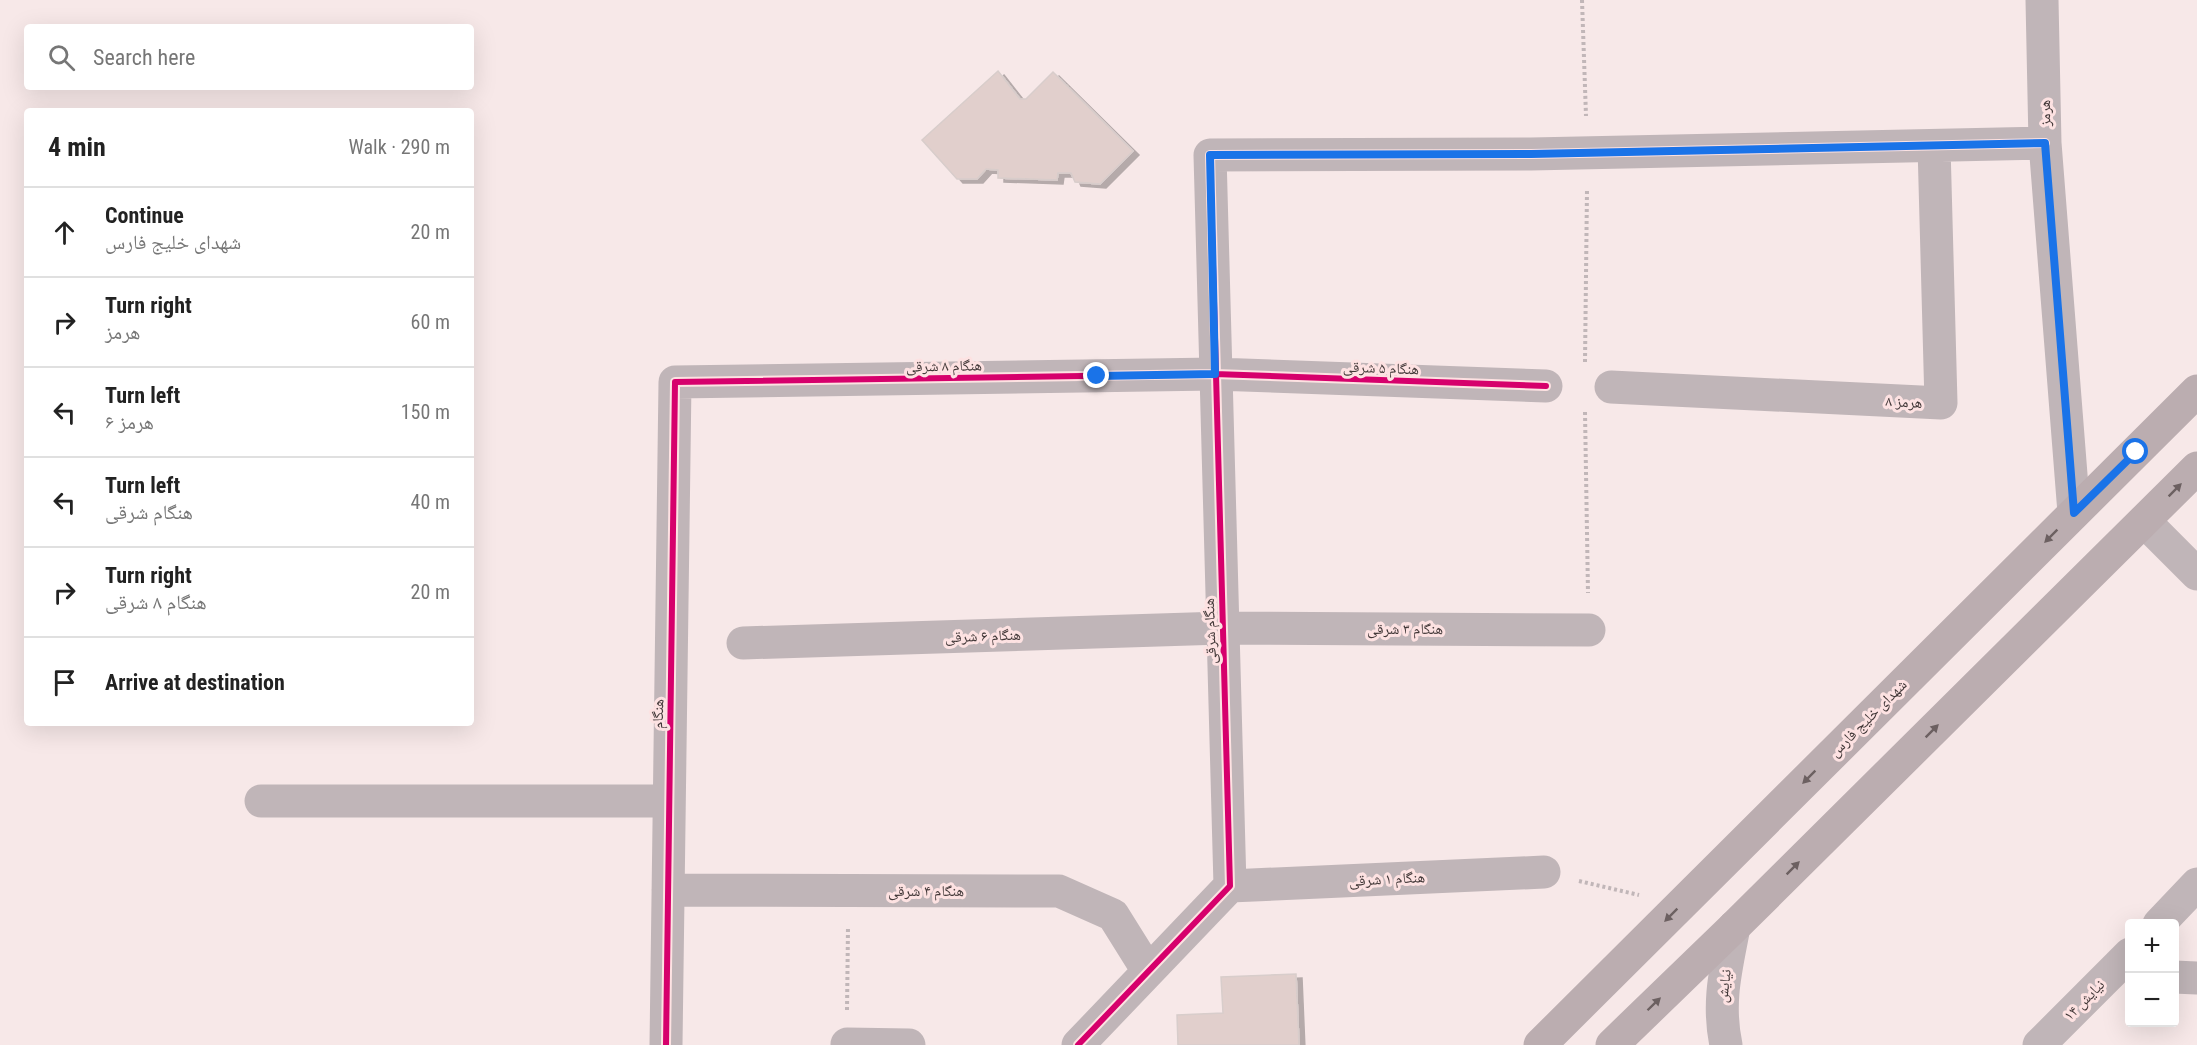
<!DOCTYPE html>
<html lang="en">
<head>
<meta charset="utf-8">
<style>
	body { margin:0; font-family:"Roboto Condensed","Noto Naskh Arabic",sans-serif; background:#f6f6f6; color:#222 }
	.controls { position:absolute; right:18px; bottom:18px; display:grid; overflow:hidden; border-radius:6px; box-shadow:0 6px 24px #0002 }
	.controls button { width:54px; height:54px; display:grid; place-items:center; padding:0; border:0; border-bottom:2px solid #e0e0e0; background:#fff; color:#222; font:30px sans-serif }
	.stop { position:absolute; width:18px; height:18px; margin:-14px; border:4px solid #1a73e8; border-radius:50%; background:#fff }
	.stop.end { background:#1a73e8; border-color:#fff; box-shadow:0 2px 6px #0008 }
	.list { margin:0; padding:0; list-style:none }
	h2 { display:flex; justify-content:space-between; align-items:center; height:78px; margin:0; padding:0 24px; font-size:26px }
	h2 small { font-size:20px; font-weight:400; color:#767676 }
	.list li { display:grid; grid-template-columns:39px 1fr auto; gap:18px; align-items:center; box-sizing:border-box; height:90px; padding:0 24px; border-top:2px solid #e0e0e0 }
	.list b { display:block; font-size:22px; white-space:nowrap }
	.list p { margin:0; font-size:20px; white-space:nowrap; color:#767676 }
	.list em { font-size:20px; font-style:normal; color:#767676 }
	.icon { flex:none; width:33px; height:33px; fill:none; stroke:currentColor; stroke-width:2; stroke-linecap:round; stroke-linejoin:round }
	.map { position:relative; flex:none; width:2197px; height:1045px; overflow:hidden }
	.search { position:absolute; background:#fff; box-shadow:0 6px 24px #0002; left:24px; top:24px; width:450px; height:66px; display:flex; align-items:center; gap:15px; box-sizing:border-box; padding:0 21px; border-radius:6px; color:#767676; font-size:22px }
	.panel { position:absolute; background:#fff; box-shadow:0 6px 24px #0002; left:24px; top:108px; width:450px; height:618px; border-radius:6px }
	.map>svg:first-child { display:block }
	.building { fill:#e1cfcc; stroke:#d8cdcb; stroke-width:1.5; filter:url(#shadow) }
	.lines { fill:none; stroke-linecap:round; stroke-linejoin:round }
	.path { stroke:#c1b6b8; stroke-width:4; stroke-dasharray:3 3; stroke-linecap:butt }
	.minor { stroke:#c0b5b8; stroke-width:33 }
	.major { stroke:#bbadb0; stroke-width:33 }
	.cycleway-casing { stroke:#fde2e2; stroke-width:10 }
	.cycleway { stroke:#d6006c; stroke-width:6 }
	.oneway { fill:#6c6061 }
	.route { stroke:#1a73e8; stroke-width:8 }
	.labels { text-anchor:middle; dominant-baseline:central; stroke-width:6; stroke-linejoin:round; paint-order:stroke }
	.street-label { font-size:15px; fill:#413737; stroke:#fde2e2 }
</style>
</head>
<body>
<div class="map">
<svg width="2197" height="1045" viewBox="0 0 2197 1045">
	<defs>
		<filter id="shadow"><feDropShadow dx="6" dy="4" stdDeviation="0" flood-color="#0004"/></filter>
	</defs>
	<rect width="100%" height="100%" fill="#f7e8e8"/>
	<path class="building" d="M998,71L1020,99H1026L1053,72L1133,151L1100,184L1075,182L1071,173H1058L1057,180L998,178V170L986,169L977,179H957L922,140Z
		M1296,974L1299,1045H1178L1177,1015L1223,1013L1221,977Z"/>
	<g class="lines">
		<path class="path" d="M1582,0L1586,116
			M1585,362L1587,190
			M1585,412L1588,593
			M1579,881L1639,895
			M847,1010L848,927"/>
		<path class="minor" d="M2042,0L2045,143L2074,513
			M1611,387L1941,403L1934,146
			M2144,521L2197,574
			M743,643L1222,628L1589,630
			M261,801H669
			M1230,886L1544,872
			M668,890L1059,891L1113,915L1148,971
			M2159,924L2197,884
			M2174,977L2197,978
			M847,1044L909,1045
			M666,1045L675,382L1215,374L1546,386
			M1078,1045L1230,886L1210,155L1531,154L2045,143
			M1726,1045C1717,1002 1726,969 1734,927
			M2039,1045L2130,954"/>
		<path class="major" d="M1540,1045L2197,391
			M1612,1045L1734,927L2197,468"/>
		<defs>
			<path id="cycleway" d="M666,1045L675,382L1215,374L1546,386
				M1078,1045L1230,886L1210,155L1531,154L2045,143"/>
		</defs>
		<use href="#cycleway" class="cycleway-casing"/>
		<use href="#cycleway" class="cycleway"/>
	</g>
	<defs><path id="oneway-solid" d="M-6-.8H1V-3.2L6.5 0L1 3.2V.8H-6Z" transform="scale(1.5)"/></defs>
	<g class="oneway">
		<use href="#oneway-solid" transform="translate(2175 490) rotate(-45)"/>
		<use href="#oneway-solid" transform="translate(2051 536) rotate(135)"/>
		<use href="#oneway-solid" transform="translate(1932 731) rotate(-45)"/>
		<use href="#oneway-solid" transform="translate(1809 777) rotate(135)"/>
		<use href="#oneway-solid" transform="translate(1793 868) rotate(-45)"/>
		<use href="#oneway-solid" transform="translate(1671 915) rotate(135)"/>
		<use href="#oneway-solid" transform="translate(1654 1004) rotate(-44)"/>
	</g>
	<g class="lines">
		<path class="route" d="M1097,376L1215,374L1210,155L1531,154L2045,143L2074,513L2136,452"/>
	</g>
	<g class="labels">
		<g class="street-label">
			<text transform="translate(2045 113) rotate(-91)">هرمز</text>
			<text transform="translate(944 366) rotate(-1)">هنگام ۸ شرقی</text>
			<text transform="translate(1381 368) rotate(2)">هنگام ۵ شرقی</text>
			<text transform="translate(1904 402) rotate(3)">هرمز ۸</text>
			<text x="1405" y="629">هنگام ۳ شرقی</text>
			<text transform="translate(1210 631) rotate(-92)">هنگام شرقی</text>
			<text transform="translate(983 636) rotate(-2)">هنگام ۶ شرقی</text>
			<text transform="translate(658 714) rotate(-89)">هنگام</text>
			<text transform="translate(1868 718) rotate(-45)">شهدای خلیج فارس</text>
			<text transform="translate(1387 879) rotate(-3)">هنگام ۱ شرقی</text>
			<text x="926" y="891">هنگام ۴ شرقی</text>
			<text transform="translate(1724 986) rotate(-83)">نیایش</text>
			<text transform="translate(2084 1000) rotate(-45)">نیایش ۱۴</text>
		</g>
	</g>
</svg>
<div class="controls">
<button>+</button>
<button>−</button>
</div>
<div class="stop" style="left:2136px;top:452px"></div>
<div class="stop end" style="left:1097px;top:376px"></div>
<div class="search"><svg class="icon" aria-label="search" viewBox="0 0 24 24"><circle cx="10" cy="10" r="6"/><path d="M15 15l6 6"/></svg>Search here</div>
<section class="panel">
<h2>4 min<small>Walk · 290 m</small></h2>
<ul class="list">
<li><svg class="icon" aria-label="ahead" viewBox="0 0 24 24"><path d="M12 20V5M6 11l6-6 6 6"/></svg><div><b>Continue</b><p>شهدای خلیج فارس</p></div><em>20 m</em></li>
<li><svg class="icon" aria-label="right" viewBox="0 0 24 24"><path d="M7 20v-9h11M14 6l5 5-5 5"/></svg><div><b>Turn right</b><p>هرمز</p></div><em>60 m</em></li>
<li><svg class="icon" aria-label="left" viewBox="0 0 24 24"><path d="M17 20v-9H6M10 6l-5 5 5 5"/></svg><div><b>Turn left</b><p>هرمز ۶</p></div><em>150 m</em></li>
<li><svg class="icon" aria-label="left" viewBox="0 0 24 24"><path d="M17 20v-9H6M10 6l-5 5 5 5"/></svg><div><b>Turn left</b><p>هنگام شرقی</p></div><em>40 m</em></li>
<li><svg class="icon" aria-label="right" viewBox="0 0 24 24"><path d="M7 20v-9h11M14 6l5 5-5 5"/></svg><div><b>Turn right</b><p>هنگام ۸ شرقی</p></div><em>20 m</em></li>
<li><svg class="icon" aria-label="arrive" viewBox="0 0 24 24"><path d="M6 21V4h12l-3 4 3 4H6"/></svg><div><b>Arrive at destination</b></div></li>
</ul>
</section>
</div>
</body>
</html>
